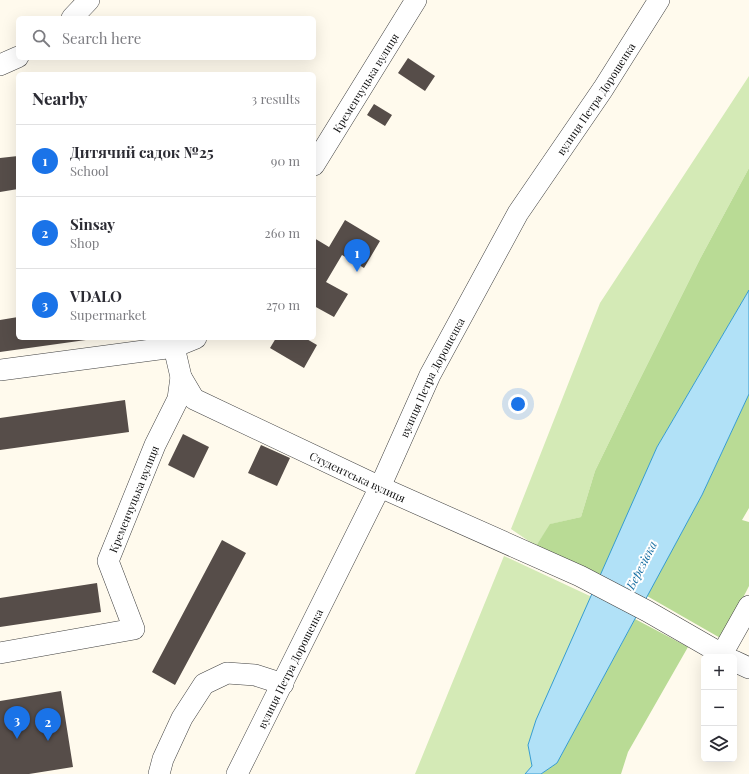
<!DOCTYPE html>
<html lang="en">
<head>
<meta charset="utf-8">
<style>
	body { margin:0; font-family:"Playfair Display",serif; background:#f7f7f7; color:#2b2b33 }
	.controls { position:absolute; right:12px; bottom:12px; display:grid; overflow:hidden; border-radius:6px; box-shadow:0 4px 16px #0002 }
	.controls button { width:36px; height:36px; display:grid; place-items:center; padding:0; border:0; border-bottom:1px solid #e1e1e2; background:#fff; color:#2b2b33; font:20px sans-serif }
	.you { position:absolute; left:518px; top:404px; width:14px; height:14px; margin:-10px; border:3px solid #fff; border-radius:50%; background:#1a73e8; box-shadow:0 0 0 6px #1a73e833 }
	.badge { display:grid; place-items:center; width:26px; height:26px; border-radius:50%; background:#1a73e8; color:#fff; font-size:13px; font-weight:700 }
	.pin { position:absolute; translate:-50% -33px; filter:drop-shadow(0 1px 2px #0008) }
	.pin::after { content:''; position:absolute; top:21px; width:14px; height:12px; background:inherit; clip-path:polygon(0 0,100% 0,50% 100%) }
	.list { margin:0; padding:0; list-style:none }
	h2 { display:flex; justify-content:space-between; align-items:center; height:52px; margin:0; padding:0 16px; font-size:17px }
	h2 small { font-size:13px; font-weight:400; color:#7c7c81 }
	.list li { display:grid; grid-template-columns:26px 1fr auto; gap:12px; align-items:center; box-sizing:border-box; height:72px; padding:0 16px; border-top:1px solid #e1e1e2 }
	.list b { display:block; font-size:15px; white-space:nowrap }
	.list p { margin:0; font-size:13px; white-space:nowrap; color:#7c7c81 }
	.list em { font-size:13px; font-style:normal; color:#7c7c81 }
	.icon { flex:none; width:22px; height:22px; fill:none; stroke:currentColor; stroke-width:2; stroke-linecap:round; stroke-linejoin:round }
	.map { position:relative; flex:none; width:749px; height:774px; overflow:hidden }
	.search { position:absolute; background:#fff; box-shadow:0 4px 16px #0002; left:16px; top:16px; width:300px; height:44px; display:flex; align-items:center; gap:10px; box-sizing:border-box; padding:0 14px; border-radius:6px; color:#7c7c81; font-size:15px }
	.panel { position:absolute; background:#fff; box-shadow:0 4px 16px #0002; left:16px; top:72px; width:300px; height:268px; border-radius:6px }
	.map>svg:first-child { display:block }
	.green { fill:#d4eab6 }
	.forest { fill:#b9db95 }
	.water { fill:#b1e1f7; stroke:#369cd0 }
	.building { fill:#564d49 }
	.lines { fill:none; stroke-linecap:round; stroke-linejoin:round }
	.minor-casing { stroke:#404040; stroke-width:22 }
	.minor { stroke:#fff; stroke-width:21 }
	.labels { text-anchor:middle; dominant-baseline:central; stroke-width:4; stroke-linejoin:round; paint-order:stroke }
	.street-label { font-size:11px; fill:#0d0d0d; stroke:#fff }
	.water-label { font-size:12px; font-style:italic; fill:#146da1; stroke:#fff }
</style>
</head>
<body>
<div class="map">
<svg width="749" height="774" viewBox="0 0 749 774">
	<rect width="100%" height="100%" fill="#fffaed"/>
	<path class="green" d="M749,76V168L700,259L636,387L595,471L581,517L551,524L536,546L511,529L600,303Z
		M504,556L592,597L536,720L528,745L532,766L525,774H415Z"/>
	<path class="forest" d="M749,168V290L657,447L602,575L536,546L550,524L581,517L595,471L636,387L700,259Z
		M749,394V508L742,520L749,522V586L722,639L647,596L702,495Z
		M635,619L688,647L628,752L621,774H541L557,763Z"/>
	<path class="water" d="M749,290V394L702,495L557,763L541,774H525L532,766L528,745L536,720L657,447Z"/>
	<path class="building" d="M408,58L435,76L425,91L398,73Z
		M374,104L392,115L385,126L367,115Z
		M18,156V189L0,192V158Z
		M345,220L380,241L364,268L342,255L326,282L348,294L334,317L314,306V273L316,269L314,267V238L329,247Z
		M18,317V338L93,339L0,352V320Z
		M276,338H305L317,345L304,368L270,348Z
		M125,400L129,432L0,450V418Z
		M183,434L209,447L194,478L168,465Z
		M261,445L290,458L277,486L248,473Z
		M222,540L246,553L175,685L152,672Z
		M97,583L101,612L0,627V598Z
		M61,691L73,767L29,774H0V701Z"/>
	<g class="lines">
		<defs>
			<g id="minor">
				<path d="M72,18L89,0"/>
				<path d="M0,65L18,57"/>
				<path id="s1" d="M314,165L416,0"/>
				<path d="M174,347L196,338"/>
				<path id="s2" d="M0,370L174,347L181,377L194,399L380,487L580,576L647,611L727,657"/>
				<path id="s3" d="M0,653L134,629L108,561L155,445L178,399L181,377"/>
				<path d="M722,654L749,606"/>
				<path d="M734,661L749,668"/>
				<path d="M159,774L163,759L182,718L204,684L227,673L255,675L283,684"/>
				<path id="s4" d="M237,774L380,487L430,375L518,213L603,89L659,0"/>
			</g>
		</defs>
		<use href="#minor" class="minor-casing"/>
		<use href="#minor" class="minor"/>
	</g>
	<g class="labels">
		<g class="street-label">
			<text stroke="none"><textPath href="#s1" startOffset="97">Кременчуцька вулиця</textPath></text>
			<text stroke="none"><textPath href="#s4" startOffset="766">вулиця Петра Дорошенка</textPath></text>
			<text stroke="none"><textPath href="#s4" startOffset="442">вулиця Петра Дорошенка</textPath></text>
			<text stroke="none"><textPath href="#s2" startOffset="413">Студентська вулиця</textPath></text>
			<text stroke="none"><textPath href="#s3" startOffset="276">Кременчуцька вулиця</textPath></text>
			<text stroke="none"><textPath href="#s4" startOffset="118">вулиця Петра Дорошенка</textPath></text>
		</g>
		<g class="water-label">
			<text transform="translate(641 565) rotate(-63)">Березівка</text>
		</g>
	</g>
</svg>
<div class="controls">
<button>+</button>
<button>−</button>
<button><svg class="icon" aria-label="layers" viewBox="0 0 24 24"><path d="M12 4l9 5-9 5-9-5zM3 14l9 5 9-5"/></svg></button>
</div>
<div class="you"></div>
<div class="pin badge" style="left:357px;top:272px">1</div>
<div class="pin badge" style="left:48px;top:741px">2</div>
<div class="pin badge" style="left:17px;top:739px">3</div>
<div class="search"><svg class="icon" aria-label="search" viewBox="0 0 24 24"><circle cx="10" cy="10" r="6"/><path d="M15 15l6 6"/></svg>Search here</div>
<section class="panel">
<h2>Nearby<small>3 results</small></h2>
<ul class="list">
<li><span class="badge">1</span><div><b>Дитячий садок №25</b><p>School</p></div><em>90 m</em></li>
<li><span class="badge">2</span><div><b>Sinsay</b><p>Shop</p></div><em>260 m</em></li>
<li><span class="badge">3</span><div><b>VDALO</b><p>Supermarket</p></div><em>270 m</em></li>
</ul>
</section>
</div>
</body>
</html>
